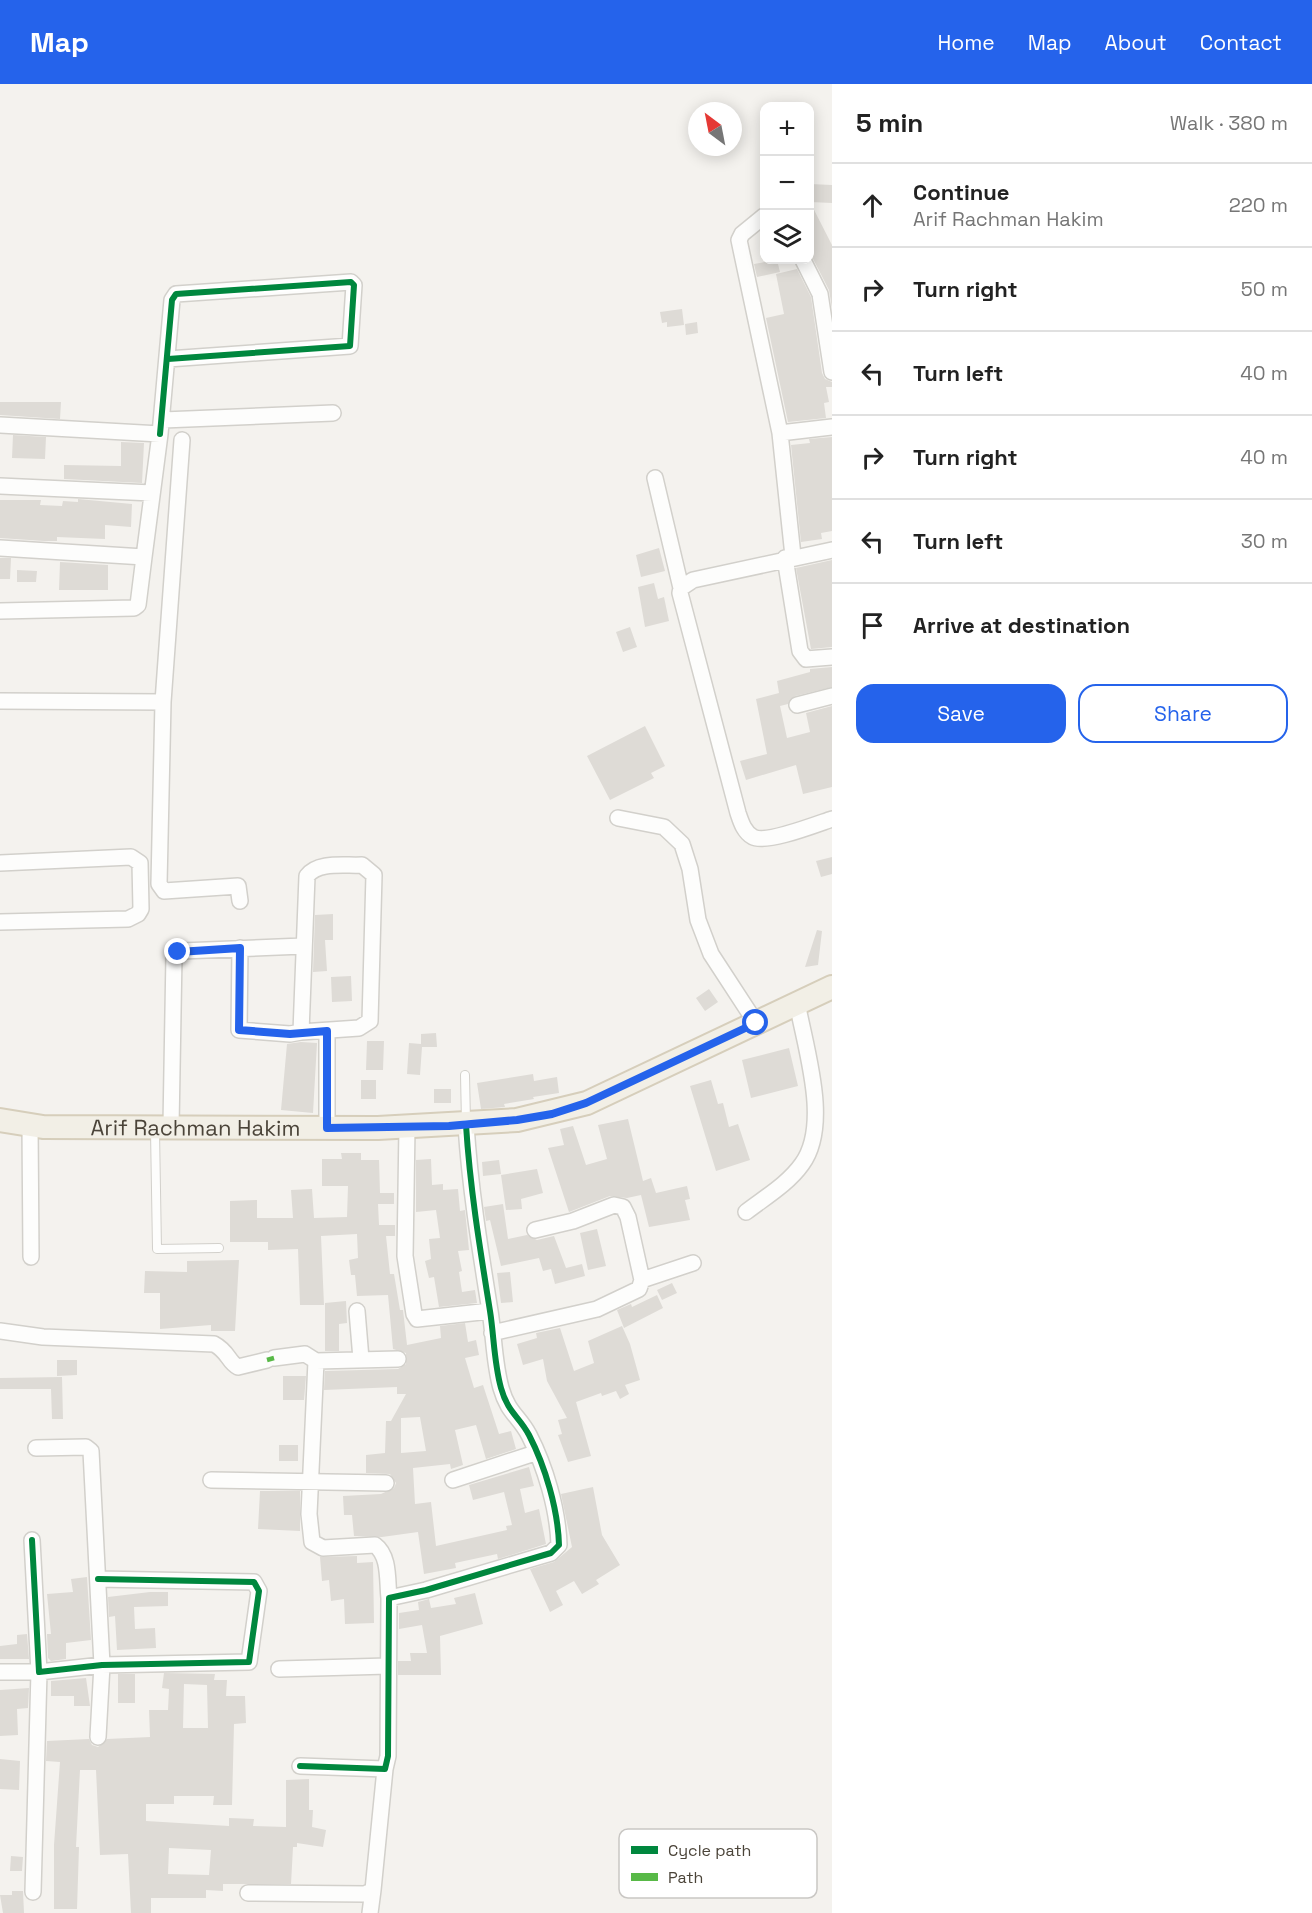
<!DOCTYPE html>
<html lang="en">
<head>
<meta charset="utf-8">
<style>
	body { margin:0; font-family:"Space Grotesk",sans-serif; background:#f6f6f6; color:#222 }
	.controls { position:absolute; right:18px; top:18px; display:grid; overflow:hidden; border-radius:12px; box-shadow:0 3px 15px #0003 }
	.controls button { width:54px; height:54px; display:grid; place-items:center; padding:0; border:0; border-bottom:2px solid #e0e0e0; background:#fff; color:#222; font:30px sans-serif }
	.compass { position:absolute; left:688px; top:18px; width:54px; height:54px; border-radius:50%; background:#fff; box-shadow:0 3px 15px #0003; rotate:328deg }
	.stop { position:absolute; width:18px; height:18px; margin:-14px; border:4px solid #2563eb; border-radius:50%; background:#fff }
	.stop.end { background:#2563eb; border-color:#fff; box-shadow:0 2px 6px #0008 }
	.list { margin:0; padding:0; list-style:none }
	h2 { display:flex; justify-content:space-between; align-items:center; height:78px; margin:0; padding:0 24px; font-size:26px }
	h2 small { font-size:20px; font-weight:400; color:#767676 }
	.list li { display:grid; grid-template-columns:39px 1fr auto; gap:18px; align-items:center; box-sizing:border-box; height:84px; padding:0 24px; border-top:2px solid #e0e0e0 }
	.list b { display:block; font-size:22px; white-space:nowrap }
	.list p { margin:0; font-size:20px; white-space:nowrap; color:#767676 }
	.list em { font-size:20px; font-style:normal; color:#767676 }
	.actions { display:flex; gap:12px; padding:18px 24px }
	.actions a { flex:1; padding:14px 0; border:2px solid #2563eb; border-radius:18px; text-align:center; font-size:21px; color:#2563eb }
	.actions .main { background:#2563eb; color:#fff }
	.icon { flex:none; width:33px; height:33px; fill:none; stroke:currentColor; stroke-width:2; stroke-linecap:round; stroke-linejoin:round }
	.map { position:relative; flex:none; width:832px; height:1829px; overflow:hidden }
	header { display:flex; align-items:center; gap:36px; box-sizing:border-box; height:84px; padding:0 30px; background:#2563eb; color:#fff }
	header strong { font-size:28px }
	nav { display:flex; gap:33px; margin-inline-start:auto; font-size:21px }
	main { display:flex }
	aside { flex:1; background:#fff }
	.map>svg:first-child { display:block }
	.building { fill:#dedbd6; fill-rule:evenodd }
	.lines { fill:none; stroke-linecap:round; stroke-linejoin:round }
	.lane-casing { stroke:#d2d0cb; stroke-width:10 }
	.street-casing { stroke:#d2d0cb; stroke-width:18 }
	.primary-casing { stroke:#d6cebb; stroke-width:26 }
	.lane { stroke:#fdfdfc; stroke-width:8 }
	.street { stroke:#fdfdfc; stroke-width:15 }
	.primary { stroke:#f2efe6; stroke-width:22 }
	.quiet { stroke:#58b947; stroke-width:4.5; stroke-dasharray:9 4.5; stroke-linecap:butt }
	.cycleway-casing { stroke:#fff; stroke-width:10 }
	.cycleway { stroke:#00873e; stroke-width:6 }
	.route { stroke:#2563eb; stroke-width:8 }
	.labels { text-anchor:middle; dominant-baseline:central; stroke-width:4.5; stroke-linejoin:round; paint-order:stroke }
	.street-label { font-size:22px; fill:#4b4439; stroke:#fff }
	.key { fill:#fff; stroke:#c9c7c4; stroke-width:1.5 }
	.key-label { font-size:16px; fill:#4b4439 }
</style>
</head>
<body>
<header>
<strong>Map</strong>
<nav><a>Home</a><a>Map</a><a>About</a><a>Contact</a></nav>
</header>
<main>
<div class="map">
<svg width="832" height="1829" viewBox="0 0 832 1829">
	<rect width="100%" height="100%" fill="#f4f2ee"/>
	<path class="building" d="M810,100L832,101V119L810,118L832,161V224L829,206L810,169Z
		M777,176L780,188L757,193L754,180Z
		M797,185L811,213L822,289L825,295L832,298V303H826L829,318L824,319L826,334L788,338L766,234L784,230L776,190Z
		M682,225L684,241L667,243V238L662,239L660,228Z
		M697,238L698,249L686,251L685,240Z
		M0,318H61L60,335L0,331Z
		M13,351L46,353L45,375L12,374Z
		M832,353V447L821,449L822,455L801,458L791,361L810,359L809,355Z
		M121,358L144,359L142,399L64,395V381L121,382Z
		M78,415L132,420L131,443L105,441V455L57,453V457H44L0,454V416H41L40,421L62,422L63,417L78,418Z
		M659,464L665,487L641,493L636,471Z
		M0,474H11L10,495H0Z
		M832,476V563L811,565L796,484Z
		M60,478L108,481V506H59Z
		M17,486L37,487L36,498H17Z
		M654,499L658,515L664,513L669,537L645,543L638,503Z
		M630,543L637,563L623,568L616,548Z
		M832,583V603L795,612L788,620L780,622L787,654L810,648L806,629L832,622V703L803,710L796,681L746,696L740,677L767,670L756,615L779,609L777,597L810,588V585Z
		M645,642L665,682L651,689L654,694L610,716L587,672Z
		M832,773V790L821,793L816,777Z
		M333,830V856H325L327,887L313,888L315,831Z
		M817,846L822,847L818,881L805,883Z
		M351,892L352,917L332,918L331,893Z
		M709,905L718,918L705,927L696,914Z
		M436,949L437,963H422L420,991L407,990L409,959L421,960V950Z
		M367,957H384L383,986H366Z
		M301,958L317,959L313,1029L281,1026L287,960Z
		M789,964L798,1002L751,1014L742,976Z
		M533,990L534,997L557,993L559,1009L533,1013L534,1015L504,1020L505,1023L481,1025L477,999Z
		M361,996H376V1015H361Z
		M711,996L718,1020L723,1019L729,1043L738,1040L750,1076L716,1087L690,1002Z
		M434,1005H451V1019H434Z
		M628,1035L643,1097L651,1094L656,1109L687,1102L690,1115L685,1116L690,1136L649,1143L641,1111L627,1114L610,1112L569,1128L548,1064L564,1061L560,1045L573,1042L586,1081L607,1075L598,1041Z
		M341,1069H361V1076H379L380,1109H394V1120H378L379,1141H395V1152H386L390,1190H394L400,1226H403L407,1261L441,1254L440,1242L465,1239L468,1258L476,1256L479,1271L465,1274L474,1304L483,1301L499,1350L511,1347L516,1365L486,1375L476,1341L455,1346L463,1381L451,1385L450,1380L413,1384L415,1420L431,1418L436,1462L507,1446L506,1442L512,1441L504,1408L473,1416L469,1401L529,1383L534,1402L520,1405L525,1429L539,1425L546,1460L498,1475L497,1470L455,1479L456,1484L424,1490L418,1448L382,1453L354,1452L352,1431H344L343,1412L381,1410L394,1404L396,1399L390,1390L366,1389V1371L385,1369L386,1337H391L406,1310H397V1303L324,1306L325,1287L398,1285L406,1280V1269L393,1265L388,1211L357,1212L355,1191H351L349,1176L358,1174L357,1150L321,1152L324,1221H300L298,1165L268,1166V1158H230V1117L257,1116V1134H293L291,1106L312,1105L314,1134L347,1133L348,1102H322V1075H342ZM420,1333L426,1367L401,1369V1334Z
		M431,1075L432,1101L443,1100V1106L458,1105L460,1127L465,1126L469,1166L458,1167L462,1187L459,1188L462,1208L475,1206L477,1219L439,1223L434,1193L429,1194L425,1177L431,1175L429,1155L440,1154L436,1126L416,1128V1076Z
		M499,1076L501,1090L483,1092L482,1078Z
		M537,1085L543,1109L521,1115L522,1125L506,1126L501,1091Z
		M503,1120L508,1155L527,1151L537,1156L554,1152L566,1184L582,1180L585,1192L555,1200L551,1185L543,1187L539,1174L501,1182L490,1136L486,1137L484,1123Z
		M597,1145L606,1182L588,1186L580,1149Z
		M239,1176L235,1247H211V1241L160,1245V1209H144L145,1187L187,1188V1177Z
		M510,1188L513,1218L501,1219L497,1189Z
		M672,1199L677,1209L662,1216L657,1206Z
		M657,1211L663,1224L624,1244L617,1226L631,1220L632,1223Z
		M346,1217L347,1239L339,1240V1267H325V1219Z
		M622,1242L630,1260L640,1296L625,1301L629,1310L620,1315L616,1307L602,1312L601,1309L576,1318L591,1372L568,1378L558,1351L562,1350L558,1336L567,1334L547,1297L543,1275L523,1281L517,1260L537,1254L536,1249L560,1244L574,1287L594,1279L588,1257Z
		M57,1276H77V1291L57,1292Z
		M283,1292H306L304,1316H283Z
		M62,1293L63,1335H52L51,1305H0V1294Z
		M279,1361H298V1377H279Z
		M593,1403L602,1451L620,1481L596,1496L599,1500L582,1510L574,1497L556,1507L563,1521L550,1528L530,1485L554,1478L572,1463L561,1410Z
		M260,1407H300V1447L258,1445Z
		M357,1472V1479L373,1478L374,1539L345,1540L344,1515L331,1517L329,1496L322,1497L320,1473Z
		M87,1493L91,1556L66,1559V1575L51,1577L48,1574L47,1550H51L47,1510L73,1508L71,1495Z
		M150,1508H168V1522L134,1523L135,1545L155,1544L156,1564L117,1566L115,1532L109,1533L108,1513Z
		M475,1509L483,1540L440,1552L441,1591H398V1577H411L410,1569H427L422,1541L399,1545V1529L419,1526L418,1518L429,1515L431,1524L456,1520L454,1514Z
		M27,1550L29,1575H0V1562L17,1560V1551Z
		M164,1589L215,1590L214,1596H227L226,1612H245L246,1639L234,1640L232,1721H213L214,1712H174V1720H146V1737L229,1742V1734L254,1735L253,1742L286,1743V1696L309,1695V1726H313L312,1743L326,1746L323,1763L297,1759V1763H293L291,1800H223V1807L206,1806V1814H151V1829H131L128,1770L100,1771L96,1686H80L76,1763H79L77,1825H54V1761L60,1678L46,1677L47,1657L89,1655L92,1661L98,1663L107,1655L150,1653L149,1626H168L169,1605L162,1604ZM184,1600L207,1601L208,1644H183ZM169,1764L211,1766L209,1791L168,1790Z
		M118,1590H135V1619H118Z
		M86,1594L90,1622H74V1612H51V1597Z
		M29,1604L28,1624L17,1625L18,1651L0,1652V1606Z
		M0,1675L20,1677L19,1706L0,1705Z
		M11,1772L23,1773L22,1787H10Z
		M12,1807H23L24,1829H3L0,1811H12Z"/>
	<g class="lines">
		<defs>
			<path id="lane" d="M465,991L466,1038
				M155,1047L157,1165L219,1164"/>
			<path id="street" d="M764,132L742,150L739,156L780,349L793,472
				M803,176L820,210L832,288
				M163,336L333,329
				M0,341L160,350L144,473L0,464
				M780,349L832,343
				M160,350L172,216L176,210L351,198L354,201L350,262L168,275
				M182,356L163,618L159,800L164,807L238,802L240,817
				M655,394L681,504
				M0,402L152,409
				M832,466L693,496L681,504L680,509L738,729C741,738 744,748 753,753C766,760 817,740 832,735
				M785,474L800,567L806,575L832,573
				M0,527L134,524L138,521L144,473
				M0,617L163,618
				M797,621L832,612
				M618,734L664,743L682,760L690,785L698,836L711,870L756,939
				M0,779L131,773L140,779L141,825L138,830L128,835L0,838
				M362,781L374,791L370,937L359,944L301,948L307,792C318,777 345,782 362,781Z
				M240,864L239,946L290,950L301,948
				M327,947V1044
				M30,1041L31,1173
				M171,1042L174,871L182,867L303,862
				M407,1043L405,1172L414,1230L417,1235L490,1227
				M746,1128C764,1114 788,1100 802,1080C831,1040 805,964 797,918
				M642,1196L693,1179
				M357,1227L361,1275
				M0,1247L43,1253L214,1260C229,1268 228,1278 238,1283L267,1276
				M492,1249L597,1225L639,1205L642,1196L628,1133L623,1123L614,1121L573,1137L535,1146
				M274,1274L305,1270L316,1277L309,1430L312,1458L323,1464L375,1461C390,1472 387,1497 389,1514
				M316,1277L398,1275
				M36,1364L86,1363L91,1367L102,1581L98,1653
				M211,1396L386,1399
				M453,1396L535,1369
				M32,1456L39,1588L102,1581L249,1578L259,1507L254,1498L98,1495
				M279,1585L388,1582
				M0,1588H39L33,1808
				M300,1682L385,1685L388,1672L389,1514L426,1506L551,1469L559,1461C558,1425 545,1382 529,1351C519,1332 508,1329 501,1304C494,1279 494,1252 490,1227C480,1165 470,1104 466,1041
				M248,1809L365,1810L373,1806L385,1685
				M370,1829L373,1806"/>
			<g id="primary">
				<path id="s1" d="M0,1036L43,1043L378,1044L517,1036L587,1019L832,903"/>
			</g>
		</defs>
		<use href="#lane" class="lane-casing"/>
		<use href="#street" class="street-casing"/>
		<use href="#primary" class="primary-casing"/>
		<use href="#lane" class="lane"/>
		<use href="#street" class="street"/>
		<use href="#primary" class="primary"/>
		<path class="quiet" d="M267,1276L274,1274"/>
		<defs>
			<path id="cycleway" d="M160,350L172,216L176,210L351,198L354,201L350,262L168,275
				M32,1456L39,1588L102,1581L249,1578L259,1507L254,1498L98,1495
				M300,1682L385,1685L388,1672L389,1514L426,1506L551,1469L559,1461C558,1425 545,1382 529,1351C519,1332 508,1329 501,1304C494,1279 494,1252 490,1227C480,1165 470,1104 466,1041"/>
		</defs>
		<use href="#cycleway" class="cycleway-casing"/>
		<use href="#cycleway" class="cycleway"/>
	</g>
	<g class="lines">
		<path class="route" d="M178,868L240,864L239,946L290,950L327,947V1044L449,1042L517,1036L552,1030L586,1019L756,939"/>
	</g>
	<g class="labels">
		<g class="street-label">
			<text stroke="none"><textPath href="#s1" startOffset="196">Arif Rachman Hakim</textPath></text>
		</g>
	</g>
	<rect x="619" y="1745" width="198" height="69" rx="9" class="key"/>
	<rect x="631" y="1762" width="27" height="8" fill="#00873e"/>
	<rect x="631" y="1789" width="27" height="8" fill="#58b947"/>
	<g class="key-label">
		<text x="668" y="1772">Cycle path</text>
		<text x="668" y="1799">Path</text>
	</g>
</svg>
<div class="controls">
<button>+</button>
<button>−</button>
<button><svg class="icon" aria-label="layers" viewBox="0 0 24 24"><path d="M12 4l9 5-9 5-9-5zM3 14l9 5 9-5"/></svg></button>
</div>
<svg class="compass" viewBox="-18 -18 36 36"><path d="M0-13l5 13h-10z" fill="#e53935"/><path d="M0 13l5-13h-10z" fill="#767676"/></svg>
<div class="stop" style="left:756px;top:939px"></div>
<div class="stop end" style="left:178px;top:868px"></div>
</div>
<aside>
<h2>5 min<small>Walk · 380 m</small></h2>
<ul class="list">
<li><svg class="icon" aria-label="ahead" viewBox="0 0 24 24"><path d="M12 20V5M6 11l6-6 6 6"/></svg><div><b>Continue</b><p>Arif Rachman Hakim</p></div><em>220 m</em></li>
<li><svg class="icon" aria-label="right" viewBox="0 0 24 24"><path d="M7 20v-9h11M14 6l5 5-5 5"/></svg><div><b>Turn right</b></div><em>50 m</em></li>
<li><svg class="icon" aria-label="left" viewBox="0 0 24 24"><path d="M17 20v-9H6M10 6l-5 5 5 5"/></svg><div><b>Turn left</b></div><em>40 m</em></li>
<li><svg class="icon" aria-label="right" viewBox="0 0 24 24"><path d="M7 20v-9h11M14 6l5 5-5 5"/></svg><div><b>Turn right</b></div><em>40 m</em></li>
<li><svg class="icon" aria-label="left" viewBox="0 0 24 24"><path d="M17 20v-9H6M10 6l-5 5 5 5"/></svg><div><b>Turn left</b></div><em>30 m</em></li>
<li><svg class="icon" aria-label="arrive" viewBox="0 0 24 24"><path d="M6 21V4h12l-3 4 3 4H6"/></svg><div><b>Arrive at destination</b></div></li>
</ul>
<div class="actions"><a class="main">Save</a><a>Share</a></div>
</aside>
</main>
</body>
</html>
